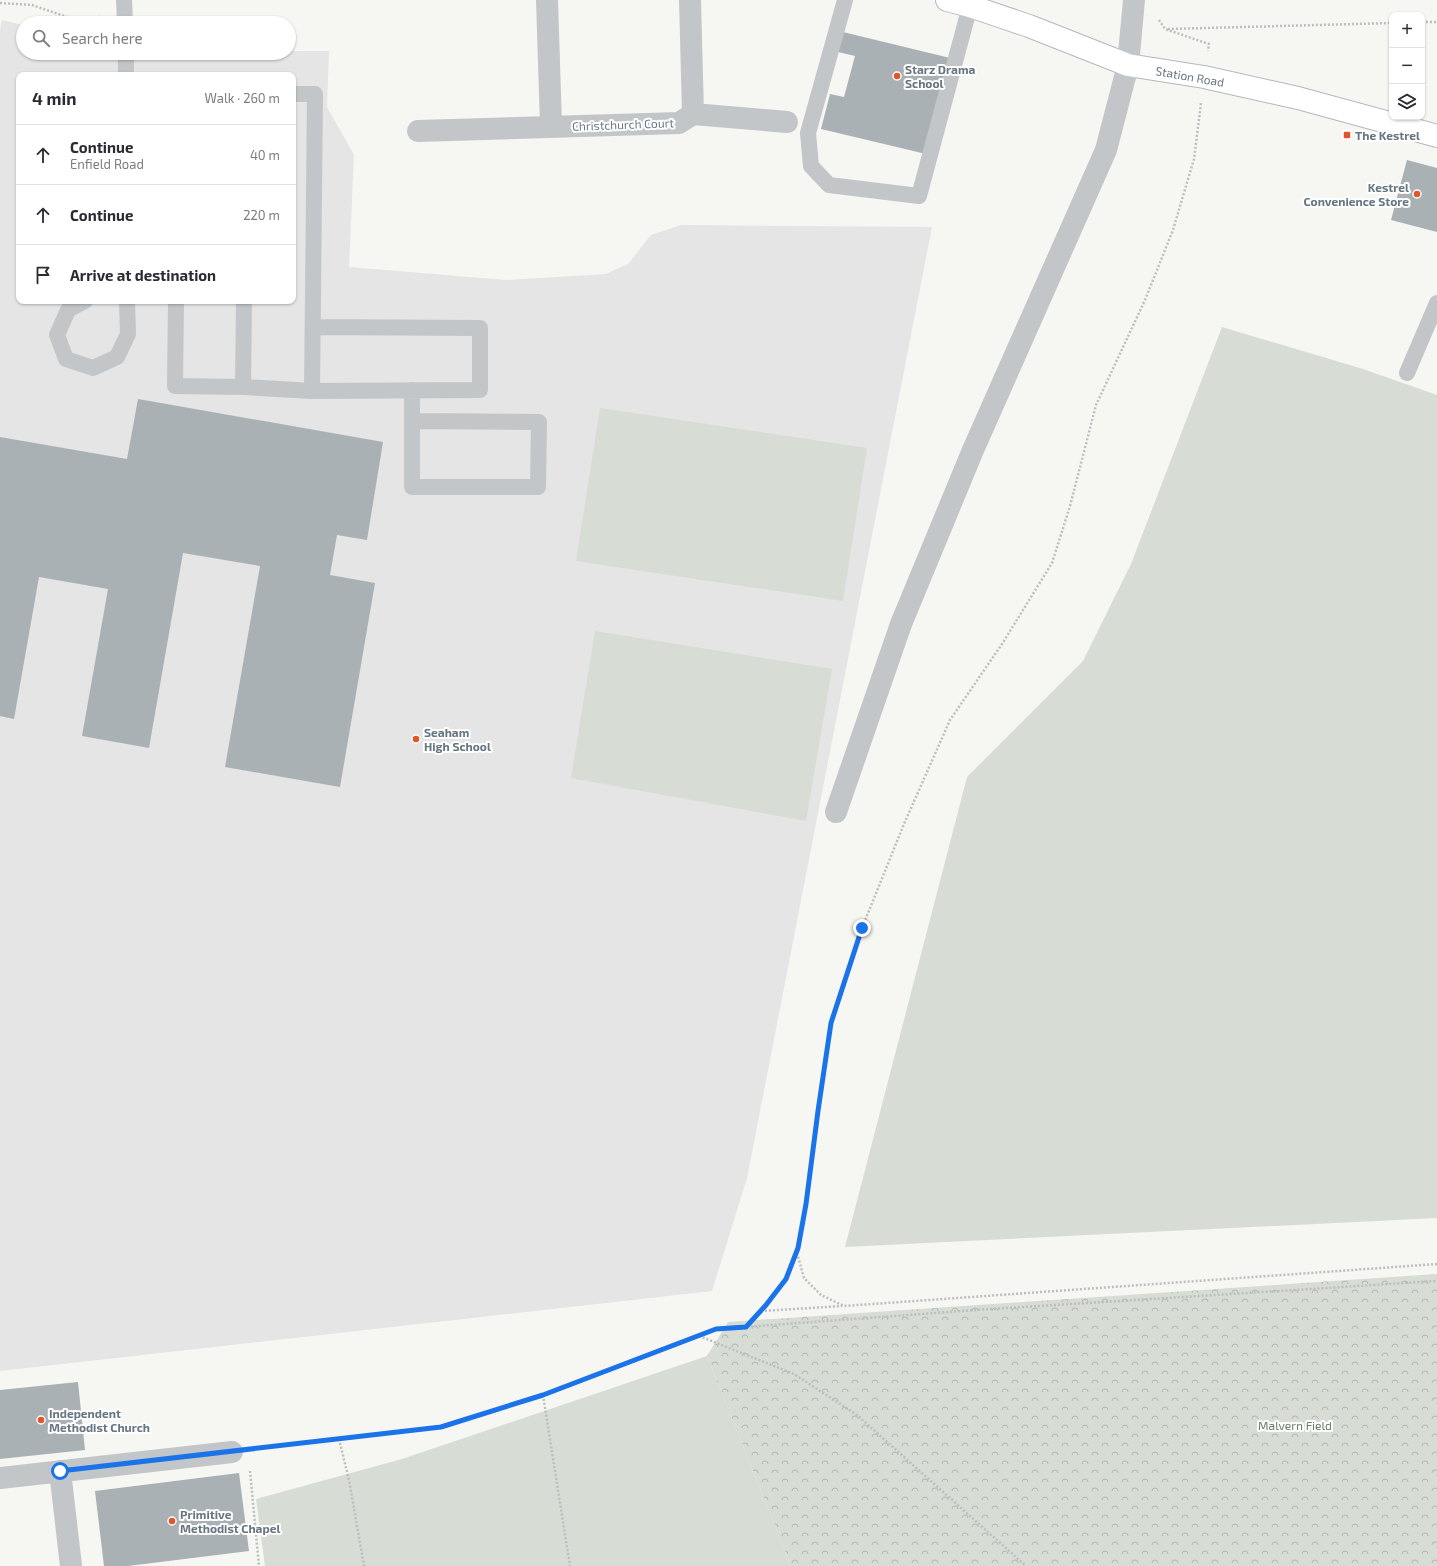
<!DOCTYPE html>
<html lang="en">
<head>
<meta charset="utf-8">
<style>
	body { margin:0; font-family:"Exo 2",sans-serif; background:#f2f2f3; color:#2b2b33 }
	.controls { position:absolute; right:12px; top:12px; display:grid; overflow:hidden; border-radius:8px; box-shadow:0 1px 3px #0004 }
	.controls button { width:36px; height:36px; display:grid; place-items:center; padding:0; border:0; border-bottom:1px solid #e1e1e2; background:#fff; color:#2b2b33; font:20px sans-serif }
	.stop { position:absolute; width:12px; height:12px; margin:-9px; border:3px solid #1a73e8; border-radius:50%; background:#fff }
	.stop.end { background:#1a73e8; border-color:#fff; box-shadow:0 1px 4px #0008 }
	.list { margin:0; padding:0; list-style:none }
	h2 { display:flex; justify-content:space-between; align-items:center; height:52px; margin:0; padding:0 16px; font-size:17px }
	h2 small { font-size:13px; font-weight:400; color:#7c7c81 }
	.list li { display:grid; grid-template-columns:26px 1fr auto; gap:12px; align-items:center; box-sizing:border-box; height:60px; padding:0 16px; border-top:1px solid #e1e1e2 }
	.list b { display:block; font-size:15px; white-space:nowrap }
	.list p { margin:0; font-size:13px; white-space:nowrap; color:#7c7c81 }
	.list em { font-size:13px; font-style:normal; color:#7c7c81 }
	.icon { flex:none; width:22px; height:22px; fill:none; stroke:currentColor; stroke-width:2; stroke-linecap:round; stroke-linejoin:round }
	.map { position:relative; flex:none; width:1437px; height:1566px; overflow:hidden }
	.search { position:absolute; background:#fff; box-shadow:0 1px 3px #0004; left:16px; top:16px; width:280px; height:44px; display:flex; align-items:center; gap:10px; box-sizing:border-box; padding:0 14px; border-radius:22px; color:#7c7c81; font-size:15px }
	.panel { position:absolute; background:#fff; box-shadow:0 1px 3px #0004; left:16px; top:72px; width:280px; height:232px; border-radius:8px }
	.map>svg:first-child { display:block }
	.built { fill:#e4e5e4; fill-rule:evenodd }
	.green { fill:#d7ddd4 }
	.forest { fill:url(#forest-crowns) }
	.building { fill:#a9b1b5 }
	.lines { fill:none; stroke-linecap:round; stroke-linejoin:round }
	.secondary-casing { stroke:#b4b9bd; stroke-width:24 }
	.path { stroke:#bcbec0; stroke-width:2.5; stroke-dasharray:2 2; stroke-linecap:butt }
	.service { stroke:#c2c6c9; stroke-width:16 }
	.minor { stroke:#c2c6c9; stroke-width:22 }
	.secondary { stroke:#fff; stroke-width:22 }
	.route { stroke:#1a73e8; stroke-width:5 }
	.poi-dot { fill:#df562a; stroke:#fff; stroke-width:1.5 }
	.labels { text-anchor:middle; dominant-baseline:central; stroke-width:4; stroke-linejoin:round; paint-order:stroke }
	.poi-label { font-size:12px; font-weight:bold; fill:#667683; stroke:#fff; text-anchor:start }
	.street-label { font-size:12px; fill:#667683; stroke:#fff }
	.park-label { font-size:12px; fill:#697b65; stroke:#fff }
</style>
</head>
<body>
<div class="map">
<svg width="1437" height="1566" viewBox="0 0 1437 1566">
	<defs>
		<pattern id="forest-crowns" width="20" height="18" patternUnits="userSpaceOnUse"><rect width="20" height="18" fill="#d7ddd4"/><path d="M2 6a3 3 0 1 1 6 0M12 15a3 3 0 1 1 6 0" fill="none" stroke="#b2b8b1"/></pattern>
	</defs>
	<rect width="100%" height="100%" fill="#f6f6f3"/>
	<path class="built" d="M2,20L23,25V53H289V51H329L327,107L354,155L349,267L506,280L606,274L628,264L651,235L681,225L932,227L747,1178L712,1291L0,1371V30ZM19,75H293V301H19Z"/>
	<path class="green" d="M1222,327L1363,369L1437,395V1218L845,1247L967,777L1083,661L1131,564Z
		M600,408L867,448L843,601L576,561Z
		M595,631L832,669L806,821L571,778Z
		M707,1356L791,1566H265L256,1499L402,1459Z"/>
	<path class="forest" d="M1437,1274V1566H791L707,1356L728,1322Z"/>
	<path class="building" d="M843,32L950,58L926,154L821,129L830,94L844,97L855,56L838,52Z
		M1407,160L1437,168V232L1391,220Z
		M138,399L383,442L367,540L337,535L330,575L375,583L340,787L225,767L260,566L183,553L149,748L82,736L108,589L39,577L14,719L0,716V437L127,459Z
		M78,1382L85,1450L0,1459V1390Z
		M239,1473L249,1551L128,1566H104L95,1491Z"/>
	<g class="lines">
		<defs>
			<path id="secondary" d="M947,0L970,6L1029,26L1128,65L1204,77L1298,98L1437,136"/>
		</defs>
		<use href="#secondary" class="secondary-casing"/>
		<path class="path" d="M0,3L32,5L73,19L101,17
			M1159,20L1165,29L1209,44L1208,51
			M1422,22H1437
			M1168,29L1392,23
			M797,1253L804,1278L821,1295L844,1306L1437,1264
			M761,1311L842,1306
			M746,1327L766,1305L786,1279L798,1248L806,1205L817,1111L831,1023L862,928L904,824L950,720L1002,644L1052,563L1070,506L1096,405L1145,300L1173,230L1194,159L1201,103
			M699,1336L794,1374L857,1415L1026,1566
			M543,1395L570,1566
			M339,1439L349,1480L364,1566
			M257,1448L441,1427L543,1395L717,1329L976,1310L1437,1281
			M250,1471L259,1566"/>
		<path class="service" d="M124,0L125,23
			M845,0L808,133L811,166L829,185L919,196L970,6
			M126,53V75
			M85,301L68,310L57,335L66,359L93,368L117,357L128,334L127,301
			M176,301L175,386L243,387L244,301
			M1407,373L1437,303
			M243,387L312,391L315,94H293
			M312,391L480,390V328L313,327
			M412,421L539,422L538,487H412V390"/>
		<path class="minor" d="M547,0L551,126
			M690,0L693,114L787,122
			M418,131L679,123L693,114
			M836,812L901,624L973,450L1106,150L1128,65L1134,0
			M60,1471L71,1566
			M0,1478L232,1452"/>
		<use href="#secondary" class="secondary"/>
	</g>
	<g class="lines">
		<path class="route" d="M60,1471L441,1427L543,1395L716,1329L746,1327L766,1305L786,1279L798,1248L806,1204L818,1111L831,1023L862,928"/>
	</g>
	<g class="poi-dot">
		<circle cx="897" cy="76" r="4"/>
		<rect x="1343" y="131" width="8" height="8" rx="2"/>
		<circle cx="1417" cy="194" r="4"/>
		<circle cx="416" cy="739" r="4"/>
		<circle cx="41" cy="1420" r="4"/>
		<circle cx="172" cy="1521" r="4"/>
	</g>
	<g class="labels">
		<g class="poi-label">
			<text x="905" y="69">Starz Drama<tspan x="905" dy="14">School</tspan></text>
			<text x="1355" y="135">The Kestrel</text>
			<text x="1409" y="187" text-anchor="end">Kestrel<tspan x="1409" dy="14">Convenience Store</tspan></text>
			<text x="424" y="732">Seaham<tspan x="424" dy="14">High School</tspan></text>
			<text x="49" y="1413">Independent<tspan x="49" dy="14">Methodist Church</tspan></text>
			<text x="180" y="1514">Primitive<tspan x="180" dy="14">Methodist Chapel</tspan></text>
		</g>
		<g class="street-label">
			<text transform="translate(1190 76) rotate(10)">Station Road</text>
			<text transform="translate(623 124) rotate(-2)">Christchurch Court</text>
		</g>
		<g class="park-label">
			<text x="1295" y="1425">Malvern Field</text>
		</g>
	</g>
</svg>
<div class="controls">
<button>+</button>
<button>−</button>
<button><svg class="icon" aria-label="layers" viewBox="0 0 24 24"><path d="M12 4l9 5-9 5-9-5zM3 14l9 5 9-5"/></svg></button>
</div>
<div class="stop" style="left:60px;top:1471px"></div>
<div class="stop end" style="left:862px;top:928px"></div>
<div class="search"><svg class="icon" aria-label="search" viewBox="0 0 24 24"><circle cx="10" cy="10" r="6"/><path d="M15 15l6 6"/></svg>Search here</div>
<section class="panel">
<h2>4 min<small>Walk · 260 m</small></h2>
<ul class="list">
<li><svg class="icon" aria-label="ahead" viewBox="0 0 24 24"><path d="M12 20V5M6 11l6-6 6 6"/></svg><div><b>Continue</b><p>Enfield Road</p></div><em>40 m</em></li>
<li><svg class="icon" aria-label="ahead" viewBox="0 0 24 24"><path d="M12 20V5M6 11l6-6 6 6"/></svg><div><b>Continue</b></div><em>220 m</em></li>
<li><svg class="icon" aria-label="arrive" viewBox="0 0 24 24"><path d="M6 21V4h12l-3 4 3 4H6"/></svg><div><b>Arrive at destination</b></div></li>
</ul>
</section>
</div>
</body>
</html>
